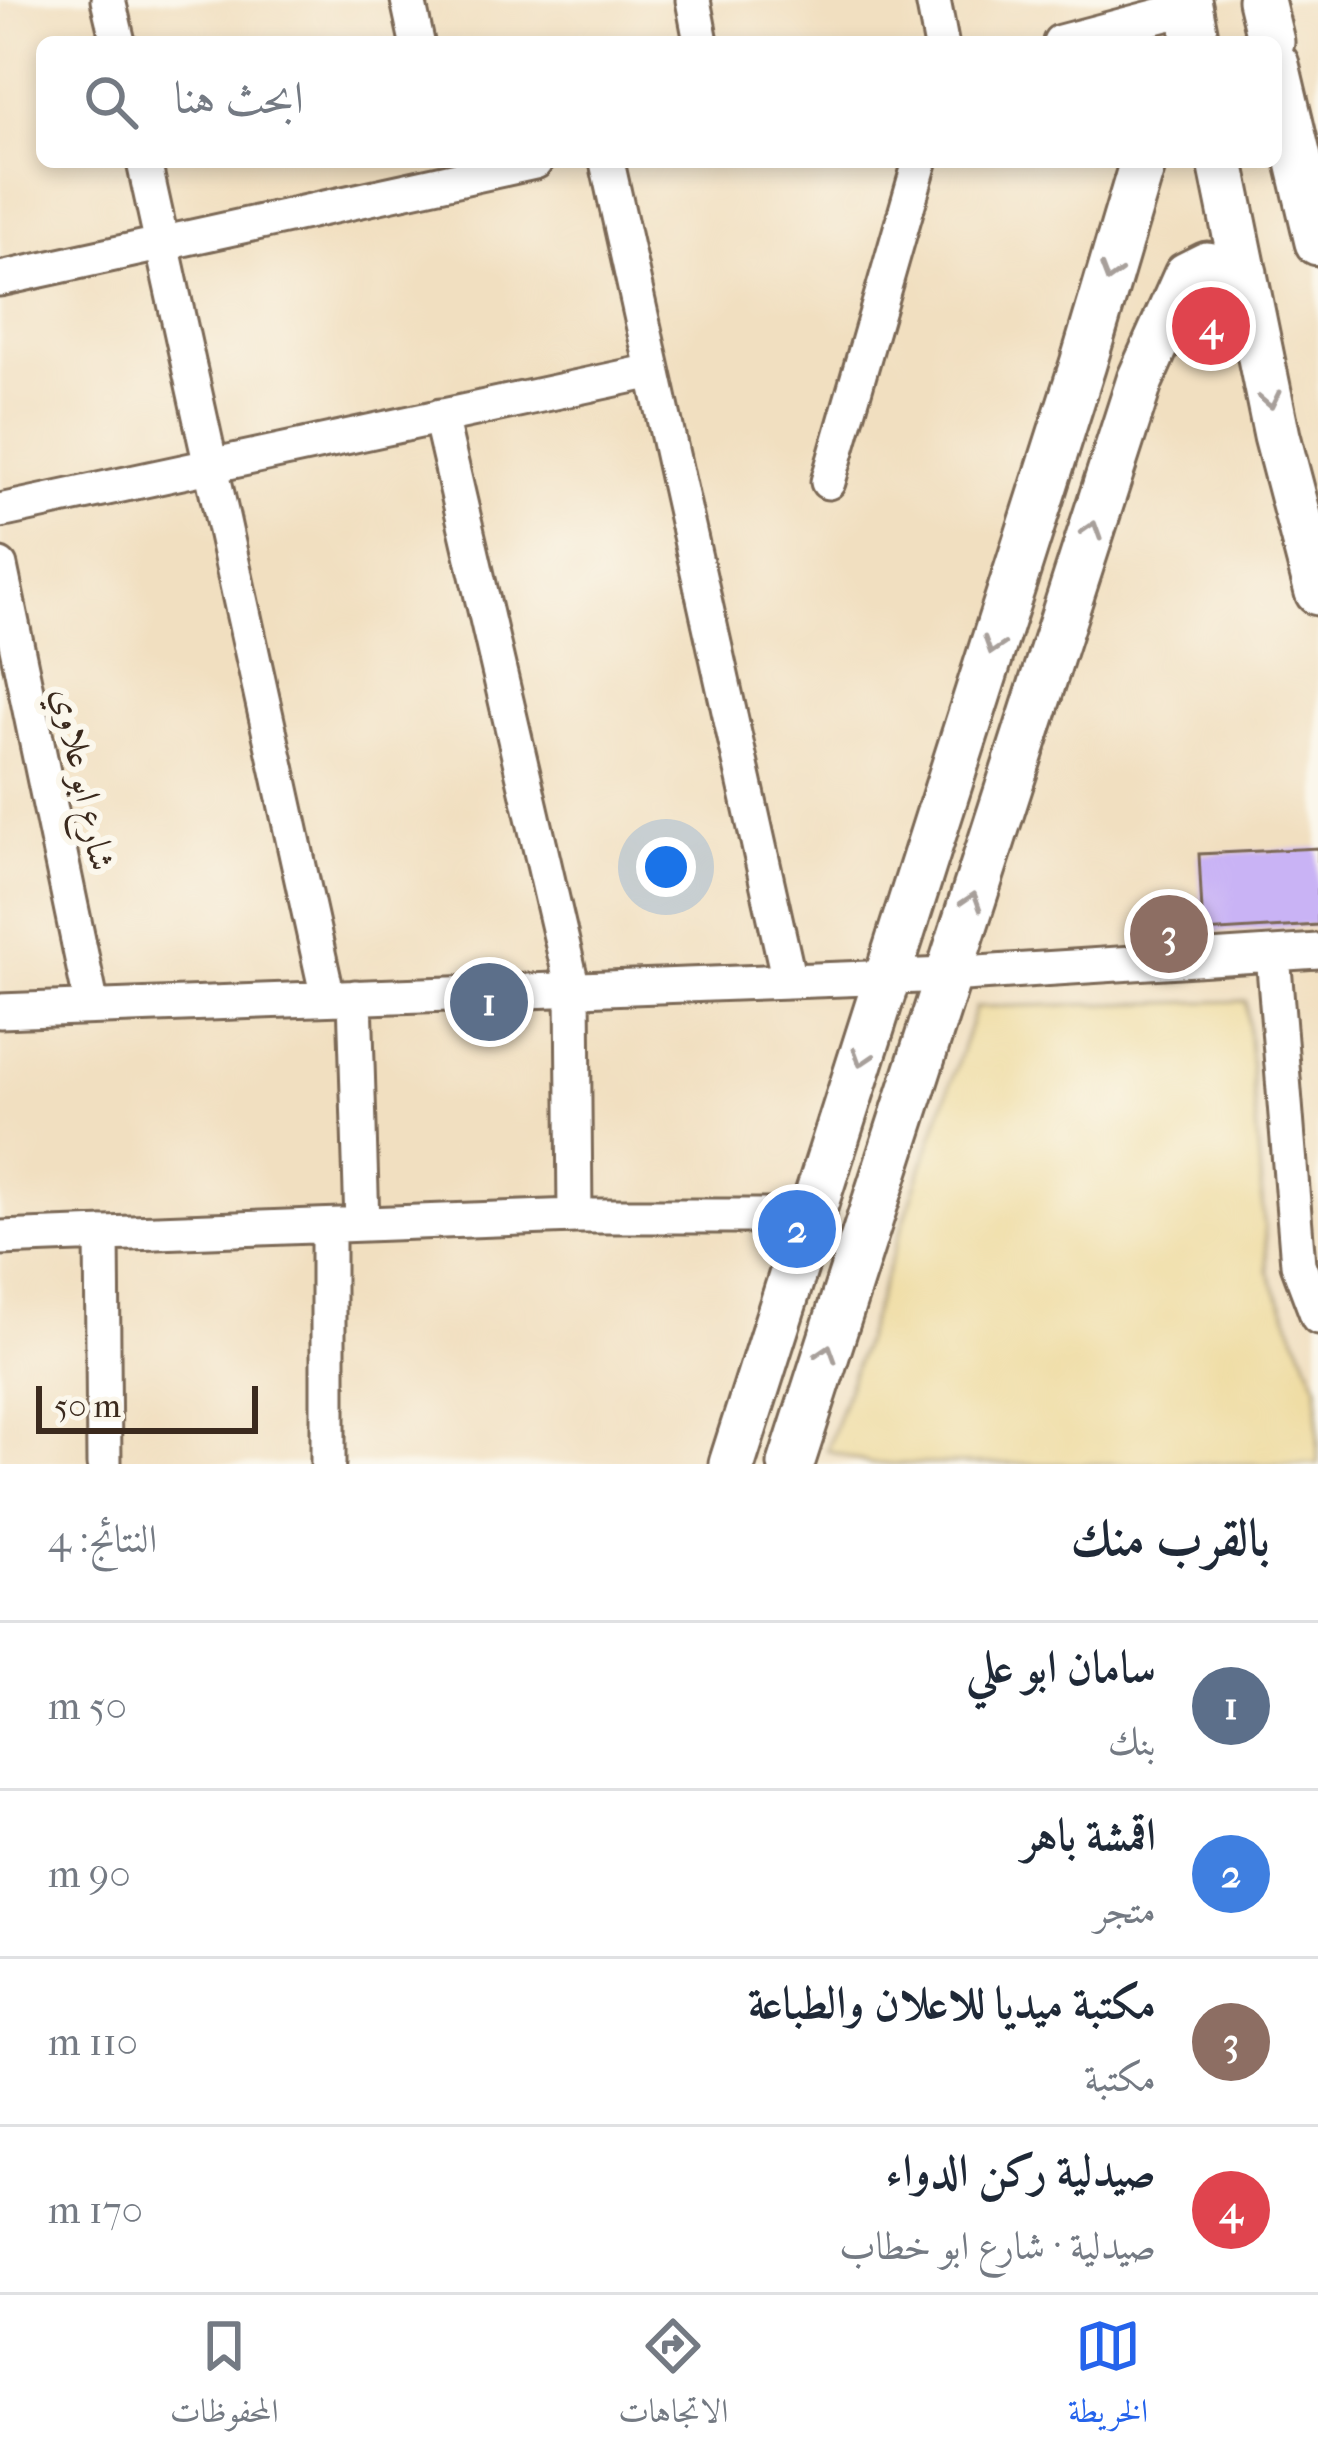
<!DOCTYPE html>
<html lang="ar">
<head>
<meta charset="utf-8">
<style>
	body { margin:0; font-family:"IM FELL French Canon",Amiri,serif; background:#f6f6f7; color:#1f2937; direction:rtl }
	.scale { position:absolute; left:36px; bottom:30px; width:222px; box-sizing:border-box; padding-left:12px; border:6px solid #3b2a1e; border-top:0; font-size:33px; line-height:42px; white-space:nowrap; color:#3b2a1e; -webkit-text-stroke:9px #fbf7ec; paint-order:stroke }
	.you { position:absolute; left:666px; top:867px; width:42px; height:42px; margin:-30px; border:9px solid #fff; border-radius:50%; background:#1a73e8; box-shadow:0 0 0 18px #1a73e833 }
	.badge { display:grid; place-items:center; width:78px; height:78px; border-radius:50%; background:#2563eb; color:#fff; font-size:39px; font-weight:700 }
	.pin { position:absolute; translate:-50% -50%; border:6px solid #fff; box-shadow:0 3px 12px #0006 }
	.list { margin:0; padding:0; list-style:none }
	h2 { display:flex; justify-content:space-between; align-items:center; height:156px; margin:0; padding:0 48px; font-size:51px }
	h2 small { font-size:39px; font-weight:400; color:#747a83 }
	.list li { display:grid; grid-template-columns:78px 1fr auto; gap:36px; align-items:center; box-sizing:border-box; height:168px; padding:0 48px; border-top:3px solid #e0e1e3 }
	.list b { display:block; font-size:45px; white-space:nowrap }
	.list p { margin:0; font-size:39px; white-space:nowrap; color:#747a83 }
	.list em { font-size:39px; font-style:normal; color:#747a83 }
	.icon { flex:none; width:66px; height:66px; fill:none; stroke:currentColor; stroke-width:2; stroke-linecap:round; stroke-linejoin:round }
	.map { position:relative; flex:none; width:1318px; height:1464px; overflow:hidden; direction:ltr }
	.search { position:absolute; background:#fff; box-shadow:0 6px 18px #0003; left:36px; right:36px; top:36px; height:132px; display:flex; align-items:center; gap:30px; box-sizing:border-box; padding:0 42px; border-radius:18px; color:#747a83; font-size:45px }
	.sheet { height:828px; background:#fff }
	nav { display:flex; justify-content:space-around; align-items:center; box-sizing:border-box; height:168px; border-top:3px solid #e0e1e3; background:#fff; font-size:33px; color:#747a83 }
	nav a { display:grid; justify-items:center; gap:6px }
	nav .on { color:#2563eb }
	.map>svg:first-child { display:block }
	.sand { fill:#eeda9e; stroke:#94825e; stroke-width:3 }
	.building { fill:#c9b3f5 }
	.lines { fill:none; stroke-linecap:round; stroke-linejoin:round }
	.street-casing { stroke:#7b6957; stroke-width:39 }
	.secondary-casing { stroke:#7b6957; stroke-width:51 }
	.street { stroke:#fff; stroke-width:33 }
	.secondary { stroke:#fff; stroke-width:45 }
	.oneway { stroke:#a79f9a }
	.labels { text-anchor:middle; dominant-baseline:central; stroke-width:12; stroke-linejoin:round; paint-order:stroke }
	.street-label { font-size:36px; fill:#3b2a1e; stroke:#fbf7ec }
</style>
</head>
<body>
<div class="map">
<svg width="1318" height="1464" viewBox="0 0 1318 1464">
	<rect width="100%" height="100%" fill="#fbf7ec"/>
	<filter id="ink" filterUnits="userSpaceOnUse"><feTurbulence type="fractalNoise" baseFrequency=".00833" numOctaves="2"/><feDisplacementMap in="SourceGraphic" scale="24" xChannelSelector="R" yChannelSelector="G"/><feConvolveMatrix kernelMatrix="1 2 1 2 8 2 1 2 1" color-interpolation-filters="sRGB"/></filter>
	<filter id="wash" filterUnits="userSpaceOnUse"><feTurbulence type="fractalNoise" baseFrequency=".004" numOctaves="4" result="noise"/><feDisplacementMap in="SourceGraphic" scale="48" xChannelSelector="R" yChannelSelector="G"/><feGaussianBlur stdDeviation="2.7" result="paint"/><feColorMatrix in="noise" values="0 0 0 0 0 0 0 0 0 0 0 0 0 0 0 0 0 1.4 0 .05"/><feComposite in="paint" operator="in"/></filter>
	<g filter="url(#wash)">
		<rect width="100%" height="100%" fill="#f1dfc0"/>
		<path class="sand" d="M1246,1001L1268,1272L1318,1386V1464H870L827,1450L976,1007Z"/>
		<g id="blocks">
			<path class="building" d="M1318,848V925L1203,932L1199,854Z"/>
		</g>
	</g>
	<g filter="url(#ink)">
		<use href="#blocks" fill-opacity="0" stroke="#7b6957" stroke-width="3"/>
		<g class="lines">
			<defs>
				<path id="street" d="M108,0L118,42
					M408,0L417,42
					M693,0L701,42
					M933,0L941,42
					M1060,42L1189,8
					M144,162L328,998
					M607,162L789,981
					M0,279L535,162
					M440,416L573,989L575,1216
					M828,482L920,162
					M0,511L653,371
					M0,566L92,1007
					M1273,954L1298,1264L1318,1317
					M355,997L362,1224
					M0,1011L948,975L1318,951
					M328,1226V1464
					M102,1234L104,1464
					M0,1238L575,1216H811"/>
				<path id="secondary" d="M1188,0L1196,42
					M1261,0L1271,42
					M1276,65L1318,242
					M1221,162L1277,436L1318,592
					M732,1464L1083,364L1143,162
					M791,1464L1140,380L1187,275L1207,265L1244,273"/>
			</defs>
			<use href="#street" class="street-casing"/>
			<use href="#secondary" class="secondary-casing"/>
			<use href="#street" class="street"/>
			<use href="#secondary" class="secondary"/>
		</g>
		<defs><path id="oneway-chevron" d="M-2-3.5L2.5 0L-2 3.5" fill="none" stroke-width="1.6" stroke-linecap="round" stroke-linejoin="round" transform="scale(3)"/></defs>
		<g class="oneway">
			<use href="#oneway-chevron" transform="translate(1110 274) rotate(107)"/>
			<use href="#oneway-chevron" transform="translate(1270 400) rotate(78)"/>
			<use href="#oneway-chevron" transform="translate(1092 530) rotate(-72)"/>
			<use href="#oneway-chevron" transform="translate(993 646) rotate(108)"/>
			<use href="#oneway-chevron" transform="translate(972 901) rotate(-72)"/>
			<use href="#oneway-chevron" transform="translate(862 1058) rotate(108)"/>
			<use href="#oneway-chevron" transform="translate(827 1353) rotate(-72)"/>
		</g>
	</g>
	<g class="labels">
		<g class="street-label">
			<text transform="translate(84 779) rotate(78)">شارع ابو علاوي</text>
		</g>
	</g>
</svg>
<div class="scale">50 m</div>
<div class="you"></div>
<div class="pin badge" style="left:489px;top:1002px;background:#5c6f8a">1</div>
<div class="pin badge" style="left:797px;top:1229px;background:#3f7fe0">2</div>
<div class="pin badge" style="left:1169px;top:934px;background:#8d6e63">3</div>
<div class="pin badge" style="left:1211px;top:326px;background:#e0444e">4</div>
<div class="search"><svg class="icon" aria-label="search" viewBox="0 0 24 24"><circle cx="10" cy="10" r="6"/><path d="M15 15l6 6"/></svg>ابحث هنا</div>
</div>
<section class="sheet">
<h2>بالقرب منك<small>النتائج: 4</small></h2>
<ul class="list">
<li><span class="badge" style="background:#5c6f8a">1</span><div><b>سامان ابو علي</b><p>بنك</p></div><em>50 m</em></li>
<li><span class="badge" style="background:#3f7fe0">2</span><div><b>اقمشة باهر</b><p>متجر</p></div><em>90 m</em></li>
<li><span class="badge" style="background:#8d6e63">3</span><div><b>مكتبة ميديا للاعلان والطباعة</b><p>مكتبة</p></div><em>110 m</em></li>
<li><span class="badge" style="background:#e0444e">4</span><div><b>صيدلية ركن الدواء</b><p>صيدلية · شارع ابو خطاب</p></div><em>170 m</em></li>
</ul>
</section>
<nav>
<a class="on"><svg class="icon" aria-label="map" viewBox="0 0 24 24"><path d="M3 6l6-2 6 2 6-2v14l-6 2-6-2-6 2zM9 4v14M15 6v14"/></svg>الخريطة</a>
<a><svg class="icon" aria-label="directions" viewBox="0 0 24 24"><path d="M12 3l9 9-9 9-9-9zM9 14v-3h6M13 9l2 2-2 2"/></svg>الاتجاهات</a>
<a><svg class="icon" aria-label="saved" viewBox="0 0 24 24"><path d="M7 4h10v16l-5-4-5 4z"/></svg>المحفوظات</a>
</nav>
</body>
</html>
